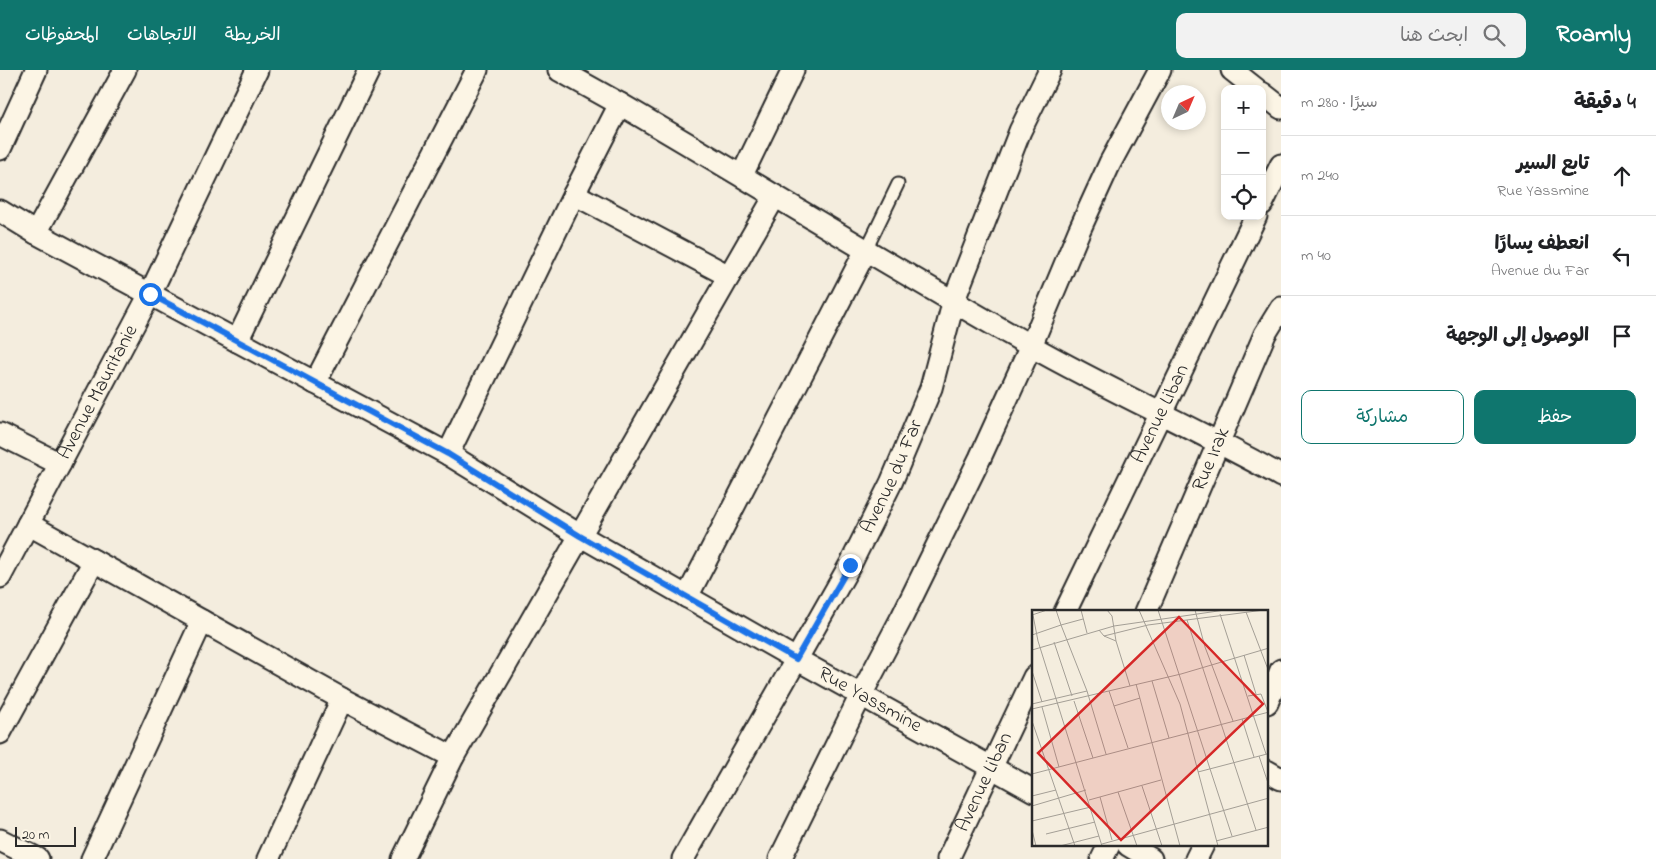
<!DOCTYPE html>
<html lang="ar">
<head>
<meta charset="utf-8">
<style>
	body { margin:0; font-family:"Indie Flower","Playpen Sans Arabic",sans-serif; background:#f2f2f2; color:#202124; direction:rtl }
	.controls { position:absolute; right:15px; top:15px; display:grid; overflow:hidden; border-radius:10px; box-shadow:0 2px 8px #0003 }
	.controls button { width:45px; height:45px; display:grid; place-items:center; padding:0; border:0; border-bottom:1px solid #e0e0e0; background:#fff; color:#202124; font:25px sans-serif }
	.compass { position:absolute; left:1161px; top:15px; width:45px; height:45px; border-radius:50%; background:#fff; box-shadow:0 2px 8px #0003; rotate:44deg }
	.scale { position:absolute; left:15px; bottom:12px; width:61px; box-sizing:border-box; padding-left:5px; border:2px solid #2b2b2b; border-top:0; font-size:14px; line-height:18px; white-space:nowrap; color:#2b2b2b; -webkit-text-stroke:4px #fcf5e5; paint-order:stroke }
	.stop { position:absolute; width:15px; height:15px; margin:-11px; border:4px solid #1a73e8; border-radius:50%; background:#fff }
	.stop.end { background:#1a73e8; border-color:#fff; box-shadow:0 1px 5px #0008 }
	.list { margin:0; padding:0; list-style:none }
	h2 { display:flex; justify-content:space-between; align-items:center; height:65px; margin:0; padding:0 20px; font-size:21px }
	h2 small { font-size:16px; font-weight:400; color:#757577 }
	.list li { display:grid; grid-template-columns:32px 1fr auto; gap:15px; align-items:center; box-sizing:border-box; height:80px; padding:0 20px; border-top:1px solid #e0e0e0 }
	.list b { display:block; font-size:19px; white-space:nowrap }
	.list p { margin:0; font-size:16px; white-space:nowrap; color:#757577 }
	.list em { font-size:16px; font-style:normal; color:#757577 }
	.actions { display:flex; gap:10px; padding:15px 20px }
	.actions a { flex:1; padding:11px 0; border:1px solid #0f766e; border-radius:10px; text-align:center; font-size:18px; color:#0f766e }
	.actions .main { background:#0f766e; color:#fff }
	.icon { flex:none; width:28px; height:28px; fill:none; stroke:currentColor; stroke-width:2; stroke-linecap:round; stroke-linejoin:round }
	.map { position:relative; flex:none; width:1281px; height:789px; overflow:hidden; direction:ltr }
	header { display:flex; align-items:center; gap:30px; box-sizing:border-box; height:70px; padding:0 25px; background:#0f766e; color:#fff }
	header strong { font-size:24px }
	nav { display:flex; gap:28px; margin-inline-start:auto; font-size:18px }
	.search { width:350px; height:45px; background:#f2f2f2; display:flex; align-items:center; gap:12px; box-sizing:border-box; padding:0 18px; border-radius:10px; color:#757577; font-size:19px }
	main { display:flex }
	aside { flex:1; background:#fff }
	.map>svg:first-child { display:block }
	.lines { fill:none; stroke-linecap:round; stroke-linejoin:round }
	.service-casing { stroke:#2b2b2b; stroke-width:15 }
	.minor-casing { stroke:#2b2b2b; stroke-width:25 }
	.service { stroke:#fcf5e5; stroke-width:11 }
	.minor { stroke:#fcf5e5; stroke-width:21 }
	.route { stroke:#1a73e8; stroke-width:6 }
	.labels { text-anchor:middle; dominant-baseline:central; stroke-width:5; stroke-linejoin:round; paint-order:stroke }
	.street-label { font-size:20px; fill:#2b2b2b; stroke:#fcf5e5 }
	.inset-road { fill:none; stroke:#a49f96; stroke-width:1 }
	.view { fill:#d62828; fill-opacity:0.15; stroke:#d62828; stroke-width:2.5 }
	.inset-edge { fill:none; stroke:#2b2b2b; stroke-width:2.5 }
</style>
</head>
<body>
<header>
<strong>Roamly</strong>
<div class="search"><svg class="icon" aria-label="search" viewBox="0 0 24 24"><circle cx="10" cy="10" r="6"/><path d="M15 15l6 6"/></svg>ابحث هنا</div>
<nav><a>الخريطة</a><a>الاتجاهات</a><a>المحفوظات</a></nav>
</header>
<main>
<aside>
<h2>4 دقيقة<small>سيرًا · 280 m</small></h2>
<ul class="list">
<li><svg class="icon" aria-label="ahead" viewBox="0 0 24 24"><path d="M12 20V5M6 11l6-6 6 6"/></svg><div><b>تابع السير</b><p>Rue Yassmine</p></div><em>240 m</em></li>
<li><svg class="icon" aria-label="left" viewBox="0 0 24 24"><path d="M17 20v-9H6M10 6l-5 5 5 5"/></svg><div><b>انعطف يسارًا</b><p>Avenue du Far</p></div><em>40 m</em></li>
<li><svg class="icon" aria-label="arrive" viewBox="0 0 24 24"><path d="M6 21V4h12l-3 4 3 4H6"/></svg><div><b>الوصول إلى الوجهة</b></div></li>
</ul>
<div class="actions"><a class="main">حفظ</a><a>مشاركة</a></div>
</aside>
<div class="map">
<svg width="1281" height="789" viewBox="0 0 1281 789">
	<rect width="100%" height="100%" fill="#f4edde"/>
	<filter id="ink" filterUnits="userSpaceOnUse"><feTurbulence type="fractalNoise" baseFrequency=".02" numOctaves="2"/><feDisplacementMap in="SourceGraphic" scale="10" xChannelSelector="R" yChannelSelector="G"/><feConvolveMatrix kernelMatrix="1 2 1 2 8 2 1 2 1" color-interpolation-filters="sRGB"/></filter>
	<g filter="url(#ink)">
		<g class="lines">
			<defs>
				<path id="service" d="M866,180L898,114"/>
				<g id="minor">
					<path d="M559,0L620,34C757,114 892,198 1031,276C1112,322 1199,360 1281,406"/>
					<path d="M1232,0L1256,19"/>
					<path d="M1262,23L1281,38"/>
					<path d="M0,79L36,0"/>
					<path d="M742,105L793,0"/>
					<path d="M574,124L729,206"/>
					<path d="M1262,134L1281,95"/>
					<path id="s1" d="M0,141L36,163L448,384L581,466L796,589L1034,721"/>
					<path d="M36,163L125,0"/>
					<path d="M237,271L369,0"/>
					<path d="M315,313L477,0"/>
					<path d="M0,364L60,394"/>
					<path d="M448,384L574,124L620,34"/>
					<path d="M28,454L342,629L453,687"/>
					<path id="s2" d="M0,507L150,224L257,0"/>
					<path d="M687,527L866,180"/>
					<path id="s3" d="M1065,542L1256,146"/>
					<path id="s4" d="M1146,542L1265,264L1281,238"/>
					<path d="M1267,633L1281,600"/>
					<path d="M0,663L94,491"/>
					<path d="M1267,701L1281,709"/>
					<path d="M0,770L38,789"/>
					<path d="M1128,775L1151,789"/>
					<path d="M92,789L202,551"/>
					<path d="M268,789L342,629"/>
					<path d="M403,789L453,687L775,126"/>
					<path id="s5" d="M683,789L850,495L891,413L931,318L954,230L1020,61L1050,0"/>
					<path d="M780,789L861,625L902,547L980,388L1031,276L1079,161L1110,93L1160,0"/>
					<path id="s6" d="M948,789L1034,607"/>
					<path d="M1102,789L1109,775"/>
					<path d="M1196,789L1203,775"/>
				</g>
			</defs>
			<use href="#service" class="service-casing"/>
			<use href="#minor" class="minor-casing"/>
			<use href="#service" class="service"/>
			<use href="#minor" class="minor"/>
		</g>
	</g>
	<g class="lines" filter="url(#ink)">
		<path class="route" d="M150,224L448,384L580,466L796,589L850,495"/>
	</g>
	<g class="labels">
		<g class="street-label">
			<text stroke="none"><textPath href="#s2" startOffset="209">Avenue Mauritanie</textPath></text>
			<text stroke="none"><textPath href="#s3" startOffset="220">Avenue Liban</textPath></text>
			<text stroke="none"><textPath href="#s4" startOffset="166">Rue Irak</textPath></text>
			<text stroke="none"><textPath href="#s5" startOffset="436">Avenue du Far</textPath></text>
			<text stroke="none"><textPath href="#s1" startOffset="998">Rue Yassmine</textPath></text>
			<text stroke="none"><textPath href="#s6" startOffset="85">Avenue Liban</textPath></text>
		</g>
	</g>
	<g transform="translate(1032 540)">
		<rect width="236" height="236" fill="#f4edde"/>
		<path class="inset-road" d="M0,0L6,31L70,236M24,0L29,15L51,9M49,0L55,23M75,0L80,6L84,31M107,0L148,94L186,236M126,0L200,226M163,0L173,37L201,111M214,2L237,62M188,4L234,144M0,5L15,0M155,10L224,220M67,20L72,26L84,31L98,76M0,25L29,15L55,81L74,144M72,26L116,15L232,0M22,32L40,86M0,40L82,16L193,0M212,45L224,84M0,61L10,92M120,71L137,128M104,74L148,236M77,81L96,138M216,86L229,84L236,102M42,91L61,148M0,94L55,81M82,96L108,88M10,97L27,157M0,99L149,64L237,38M210,109L222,147M0,111L43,236M227,146L237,176M166,162L235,144M0,164L237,102M110,176L130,236M86,182L105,236M0,186L24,180M68,187L80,230M57,190L129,170M0,196L54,180M0,211L59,197M0,220L4,236M14,224L63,212M184,231L237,217M70,234L237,188M28,236L67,226"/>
		<path class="view" d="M147,7L231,94L89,230L6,143Z"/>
		<rect width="236" height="236" class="inset-edge"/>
	</g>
</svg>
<div class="controls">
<button>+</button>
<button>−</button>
<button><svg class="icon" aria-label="locate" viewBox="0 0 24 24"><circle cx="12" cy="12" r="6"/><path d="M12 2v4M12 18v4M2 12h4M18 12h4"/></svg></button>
</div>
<svg class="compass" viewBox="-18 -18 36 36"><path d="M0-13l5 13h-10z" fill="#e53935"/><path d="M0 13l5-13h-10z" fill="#757577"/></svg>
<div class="scale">20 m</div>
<div class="stop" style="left:150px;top:224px"></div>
<div class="stop end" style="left:850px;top:495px"></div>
</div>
</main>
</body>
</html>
